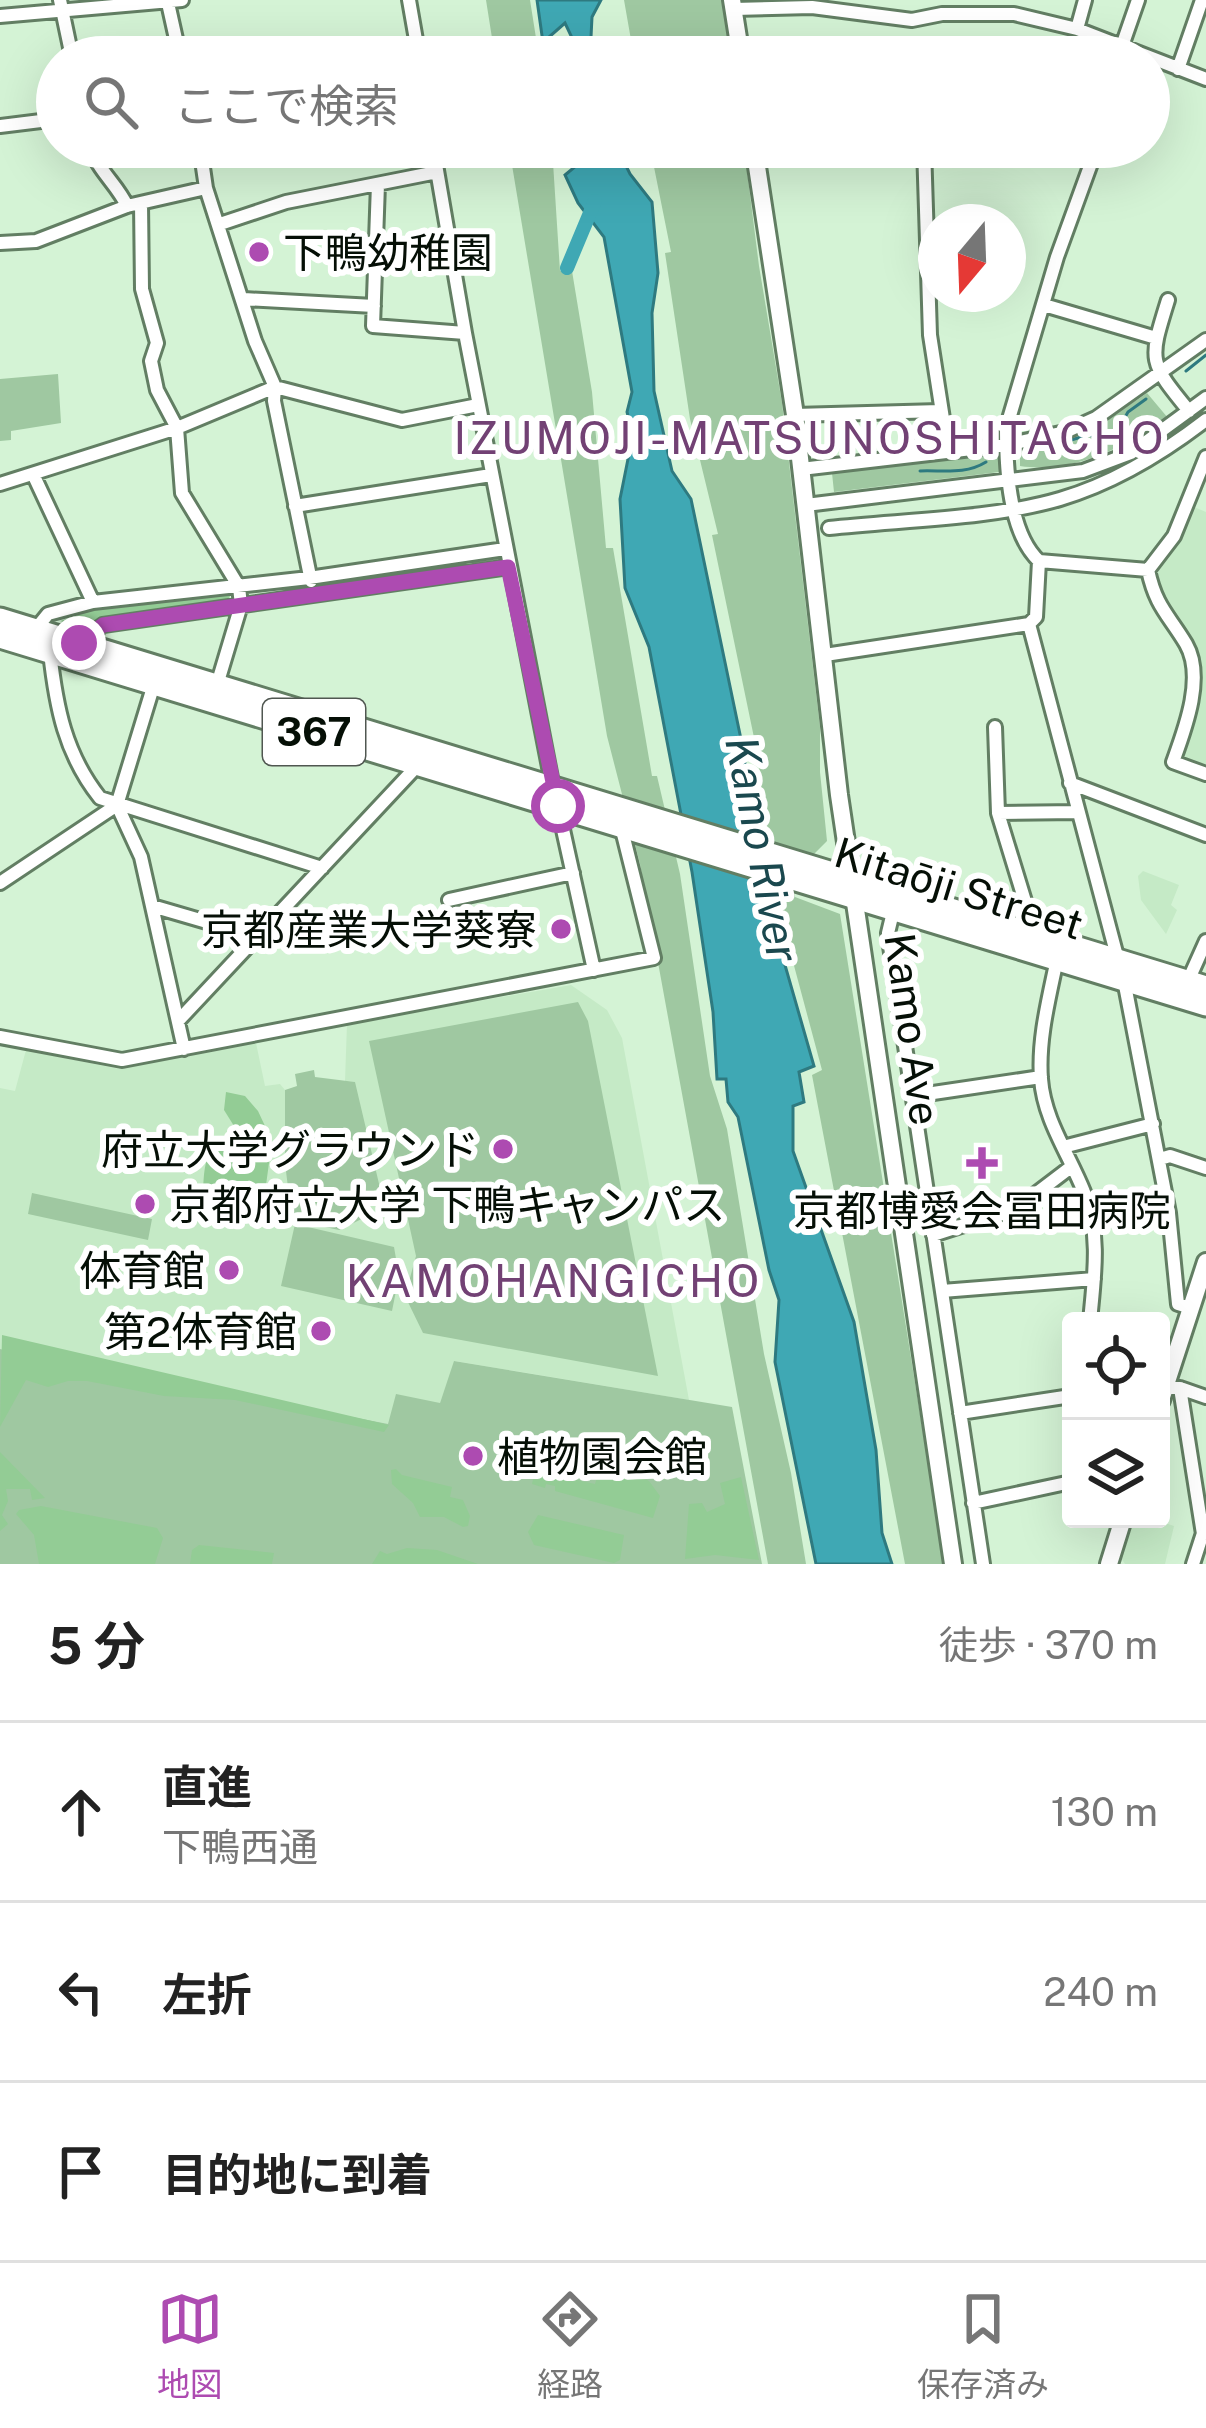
<!DOCTYPE html>
<html lang="ja">
<head>
<meta charset="utf-8">
<style>
	body { margin:0; font-family:"Public Sans","Noto Sans JP",sans-serif; background:#f6f6f6; color:#222 }
	.controls { position:absolute; right:36px; bottom:36px; display:grid; overflow:hidden; border-radius:12px; box-shadow:0 12px 48px #0002 }
	.controls button { width:108px; height:108px; display:grid; place-items:center; padding:0; border:0; border-bottom:3px solid #e0e0e0; background:#fff; color:#222; font:60px sans-serif }
	.compass { position:absolute; left:918px; top:204px; width:108px; height:108px; border-radius:50%; background:#fff; box-shadow:0 12px 48px #0002; rotate:199deg }
	.stop { position:absolute; width:36px; height:36px; margin:-27px; border:9px solid #ad4bb1; border-radius:50%; background:#fff }
	.stop.end { background:#ad4bb1; border-color:#fff; box-shadow:0 3px 12px #0008 }
	.list { margin:0; padding:0; list-style:none }
	h2 { display:flex; justify-content:space-between; align-items:center; height:156px; margin:0; padding:0 48px; font-size:51px }
	h2 small { font-size:39px; font-weight:400; color:#767676 }
	.list li { display:grid; grid-template-columns:78px 1fr auto; gap:36px; align-items:center; box-sizing:border-box; height:180px; padding:0 48px; border-top:3px solid #e0e0e0 }
	.list b { display:block; font-size:45px; white-space:nowrap }
	.list p { margin:0; font-size:39px; white-space:nowrap; color:#767676 }
	.list em { font-size:39px; font-style:normal; color:#767676 }
	.icon { flex:none; width:66px; height:66px; fill:none; stroke:currentColor; stroke-width:2; stroke-linecap:round; stroke-linejoin:round }
	.map { position:relative; flex:none; width:1206px; height:1564px; overflow:hidden }
	.search { position:absolute; background:#fff; box-shadow:0 12px 48px #0002; left:36px; right:36px; top:36px; height:132px; display:flex; align-items:center; gap:30px; box-sizing:border-box; padding:0 42px; border-radius:66px; color:#767676; font-size:45px }
	.sheet { height:696px; background:#fff }
	nav { display:flex; justify-content:space-around; align-items:center; box-sizing:border-box; height:168px; border-top:3px solid #e0e0e0; background:#fff; font-size:33px; color:#767676 }
	nav a { display:grid; justify-items:center; gap:6px }
	nav .on { color:#ad4bb1 }
	.map>svg:first-child { display:block }
	.built { fill:#c5eac6 }
	.green { fill:#9fc8a1 }
	.forest { fill:#93cc95 }
	.water { fill:#3fa8b4; stroke:#2e7a80; stroke-width:3 }
	.lines { fill:none; stroke-linecap:round; stroke-linejoin:round }
	.stream { stroke:#2e7a80; stroke-width:3 }
	.canal { stroke:#3fa8b4; stroke-width:14 }
	.street-casing { stroke:#627e63; stroke-width:18 }
	.secondary-casing { stroke:#627e63; stroke-width:22 }
	.highway-casing { stroke:#627e63; stroke-width:27 }
	.street { stroke:#fff; stroke-width:12 }
	.secondary { stroke:#fff; stroke-width:16 }
	.highway { stroke:#fff; stroke-width:21 }
	.route { stroke:#ad4bb1; stroke-width:15 }
	.poi-dot { fill:#ad4bb1; stroke:#fff; stroke-width:4.5 }
	.labels { text-anchor:middle; dominant-baseline:central; stroke-width:12; stroke-linejoin:round; paint-order:stroke }
	.shield { fill:#fff; stroke:#505751; stroke-width:3 }
	.shield-label { font-size:39px; font-weight:bold; fill:#050f06 }
	.poi-label { font-size:42px; fill:#050f06; stroke:#fff; text-anchor:end }
	.street-label { font-size:42px; fill:#050f06; stroke:#fff }
	.neighbourhood-label { font-size:45px; letter-spacing:3px; fill:#724174; stroke:#fff }
	.water-label { font-size:45px; font-style:italic; fill:#1a484e; stroke:#fff }
</style>
</head>
<body>
<div class="map">
<svg width="1206" height="1564" viewBox="0 0 1206 1564">
	<rect width="100%" height="100%" fill="#d4f3d5"/>
	<path class="built" d="M1194,507L1206,512V770L1185,763L1183,758L1195,722L1200,669L1194,641L1165,612L1154,579Z
		M1143,871L1179,885L1171,905L1177,910L1166,934L1141,900L1138,876Z
		M571,985L607,1010L622,1038L689,1400L455,1361L440,1403L388,1425L0,1349V1088L15,1091L26,1050L119,1069L256,1043L265,1086L280,1084L285,1090V1163L355,1082L345,1081L347,1024Z
		M1134,1519H1153L1174,1526L1165,1564H1125L1121,1558Z"/>
	<path class="green" d="M486,0H530L539,57H495Z
		M624,0H724L732,57H634Z
		M509,147H552L560,271H572L592,392L606,548H613L652,776H657L680,874L710,1076L727,1129L764,1354L791,1473L806,1564H768L640,864L607,736Z
		M650,147H744L759,266L782,403L820,727V772L827,841L814,854L787,847L795,897L840,914L944,1564H905L812,1075L822,1070L774,891L757,752L712,535L718,534L690,419L665,253L671,252Z
		M58,374L61,423L11,431V440L0,441V379Z
		M1147,393L1168,418C1123,447 1075,474 1020,466V451C1068,440 1107,421 1147,393Z
		M997,453L1001,456L999,472L834,492L832,473Z
		M578,1002L588,1021L658,1376L423,1333L405,1296L416,1256L369,1041Z
		M314,1070L315,1077L355,1082L380,1188L369,1193L370,1215L339,1230L292,1220L285,1163V1090L297,1086L295,1074Z
		M32,1193L152,1219L148,1240L28,1214Z
		M295,1224L394,1247L399,1276L392,1311L281,1286Z
		M0,1349L388,1424L396,1394L440,1403L454,1361L732,1407L762,1564H0Z"/>
	<path class="forest" d="M226,593L230,596L227,604L106,618L80,627L60,621L102,607Z
		M226,1092L245,1096L258,1111L272,1141L266,1185L259,1200L238,1211L215,1202L203,1191C204,1173 204,1153 219,1141C236,1128 225,1145 234,1126L224,1110Z
		M2,1335L389,1425L384,1432L235,1400L164,1396L87,1381H68L48,1387L26,1380L0,1427Z
		M0,1452L45,1498L32,1500L30,1489H6L8,1501L2,1515L8,1524L0,1531Z
		M600,1467L638,1475L649,1481L660,1496L653,1518L555,1491V1486L546,1484L545,1488L532,1484L535,1471L595,1484Z
		M396,1469L402,1475L452,1487L450,1497L463,1500L470,1516L468,1526L463,1527L444,1517H420L413,1503L392,1484L391,1470Z
		M741,1477L759,1560L715,1555L685,1559L689,1504L702,1503L707,1512L725,1504L720,1483Z
		M41,1506L157,1528L163,1538L155,1564H39L34,1535L16,1514L19,1510Z
		M538,1515L624,1535L620,1560L614,1563L534,1545L528,1532Z
		M199,1545L274,1553L272,1564H190L192,1550Z
		M407,1548L437,1550L478,1564H372L380,1551L387,1554Z"/>
	<path class="water" d="M537,0H601L592,17L590,57H572L574,42L565,23L549,37L556,57H545Z
		M580,147H617L630,174L652,202L658,273L652,313L654,391L672,471L691,499L742,744L766,899L814,1066L799,1072L804,1102L793,1106V1151L854,1322L876,1450L882,1533L892,1564H816L775,1362L779,1300L769,1270L738,1117L728,1102L726,1079H717L713,1012L692,872L649,647L625,588L620,499L633,434L627,412L632,392L604,237L578,203L565,175L582,161Z"/>
	<g class="lines">
		<path class="stream" d="M1186,371L1206,355
			M1024,454L1088,435L1112,440L1128,412L1146,399
			M920,471C943,470 965,475 986,462"/>
		<path class="canal" d="M567,268L595,201"/>
		<defs>
			<path id="street" d="M60,0L72,57
				M409,0L419,57
				M168,3L180,57
				M734,9L812,7L912,20L942,14H1014L1077,29L1206,79
				M0,16L182,0
				M1077,29L1085,0
				M1122,46L1138,0
				M1178,69L1202,0
				M0,126L57,119
				M91,147C97,170 117,184 127,206
				M433,147L465,333L553,788
				M924,147L930,335L948,451
				M1097,147L1057,257L1006,429C1006,469 1009,533 1039,561L1036,617L1029,624L1118,960
				M378,184L373,326L465,333
				M141,203L142,289L157,343L151,361L157,390L177,428L182,493L239,587L241,605L217,685
				M220,224L286,202L437,172
				M0,243L36,241L127,206L206,188
				M244,299L374,306
				M1168,300C1149,361 1148,361 1189,411
				M1044,305L1156,338
				M795,415L940,411
				M1206,457L1174,536L1148,570C1156,607 1168,614 1186,644C1205,677 1185,729 1173,762L1206,774
				M801,469L1006,445L1065,432L1096,418L1206,340
				M33,474L93,602
				M0,484L177,428L275,387L255,341L206,188L200,147
				M806,505L1083,471L1131,453L1206,398
				M295,506L491,475
				M829,528C901,520 992,519 1060,499C1114,483 1162,454 1206,420
				M1039,561L1148,570
				M311,581L274,401L275,387L402,420L478,405
				M35,630L48,614L93,602L309,578L505,549
				M79,643L103,625L509,567
				M50,652C56,707 65,754 100,798L322,868
				M825,655L1029,624
				M995,727L998,813L1035,934
				M1070,783L1206,835
				M117,805L141,857L184,1049
				M558,807L594,970
				M998,813L1078,812
				M0,883L117,805L154,684
				M449,900L573,873
				M152,906L255,936
				M894,908L888,933L983,1564
				M1057,959C1049,998 1038,1039 1041,1079C1044,1120 1069,1154 1084,1192C1101,1232 1094,1279 1090,1321
				M1124,980L1169,1213L1178,1304L1191,1308
				M1188,981L1206,941
				M179,1020L418,765
				M0,1037L122,1060L654,958L621,826
				M913,1096L1041,1077
				M1063,1147L1153,1124
				M1160,1159L1170,1156L1206,1168
				M933,1235L1017,1208L1071,1167
				M942,1291L1094,1279
				M1161,1388H1180L1203,1534
				M1180,1388L1206,1397
				M960,1413L1071,1396
				M973,1503L1071,1482
				M1193,1564L1204,1530"/>
			<path id="secondary" d="M732,0L741,57
				M754,147L795,415L839,795L953,1564
				M1161,1400L1206,1262
				M1109,1564L1123,1519"/>
			<path id="highway" d="M0,619L1206,987
				M0,637L1206,1005"/>
		</defs>
		<use href="#street" class="street-casing"/>
		<use href="#secondary" class="secondary-casing"/>
		<use href="#highway" class="highway-casing"/>
		<use href="#street" class="street"/>
		<use href="#secondary" class="secondary"/>
		<use href="#highway" class="highway"/>
	</g>
	<g class="lines">
		<path class="route" d="M79,643L103,625L508,567L558,806"/>
	</g>
	<g class="poi-dot">
		<circle cx="259" cy="252" r="12"/>
		<circle cx="561" cy="929" r="12"/>
		<circle cx="503" cy="1149" r="12"/>
		<path d="M976 1145h12v12h12v12h-12v12h-12v-12h-12v-12h12z"/>
		<circle cx="145" cy="1204" r="12"/>
		<circle cx="229" cy="1270" r="12"/>
		<circle cx="321" cy="1331" r="12"/>
		<circle cx="473" cy="1456" r="12"/>
	</g>
	<g class="labels">
		<rect class="shield" x="263" y="699" width="102" height="66" rx="9"/>
		<g class="shield-label">
			<text x="314" y="732">367</text>
		</g>
		<g class="poi-label">
			<text x="283" y="252" text-anchor="start">下鴨幼稚園</text>
			<text x="537" y="929">京都産業大学葵寮</text>
			<text x="479" y="1149">府立大学グラウンド</text>
			<text x="169" y="1204" text-anchor="start">京都府立大学 下鴨キャンパス</text>
			<text x="982" y="1210" text-anchor="middle">京都博愛会冨田病院</text>
			<text x="205" y="1270">体育館</text>
			<text x="297" y="1331">第2体育館</text>
			<text x="497" y="1456" text-anchor="start">植物園会館</text>
		</g>
		<g class="street-label">
			<text transform="translate(959 888) rotate(17)">Kitaōji Street</text>
			<text transform="translate(913 1029) rotate(82)">Kamo Ave</text>
		</g>
		<g class="neighbourhood-label">
			<text x="810" y="437">IZUMOJI-MATSUNOSHITACHO</text>
			<text x="554" y="1280">KAMOHANGICHO</text>
		</g>
		<g class="water-label">
			<text transform="translate(763 849) rotate(79)">Kamo River</text>
		</g>
	</g>
</svg>
<div class="controls">
<button><svg class="icon" aria-label="locate" viewBox="0 0 24 24"><circle cx="12" cy="12" r="6"/><path d="M12 2v4M12 18v4M2 12h4M18 12h4"/></svg></button>
<button><svg class="icon" aria-label="layers" viewBox="0 0 24 24"><path d="M12 4l9 5-9 5-9-5zM3 14l9 5 9-5"/></svg></button>
</div>
<svg class="compass" viewBox="-18 -18 36 36"><path d="M0-13l5 13h-10z" fill="#e53935"/><path d="M0 13l5-13h-10z" fill="#767676"/></svg>
<div class="stop" style="left:558px;top:806px"></div>
<div class="stop end" style="left:79px;top:643px"></div>
<div class="search"><svg class="icon" aria-label="search" viewBox="0 0 24 24"><circle cx="10" cy="10" r="6"/><path d="M15 15l6 6"/></svg>ここで検索</div>
</div>
<section class="sheet">
<h2>5 分<small>徒歩 · 370 m</small></h2>
<ul class="list">
<li><svg class="icon" aria-label="ahead" viewBox="0 0 24 24"><path d="M12 20V5M6 11l6-6 6 6"/></svg><div><b>直進</b><p>下鴨西通</p></div><em>130 m</em></li>
<li><svg class="icon" aria-label="left" viewBox="0 0 24 24"><path d="M17 20v-9H6M10 6l-5 5 5 5"/></svg><div><b>左折</b></div><em>240 m</em></li>
<li><svg class="icon" aria-label="arrive" viewBox="0 0 24 24"><path d="M6 21V4h12l-3 4 3 4H6"/></svg><div><b>目的地に到着</b></div></li>
</ul>
</section>
<nav>
<a class="on"><svg class="icon" aria-label="map" viewBox="0 0 24 24"><path d="M3 6l6-2 6 2 6-2v14l-6 2-6-2-6 2zM9 4v14M15 6v14"/></svg>地図</a>
<a><svg class="icon" aria-label="directions" viewBox="0 0 24 24"><path d="M12 3l9 9-9 9-9-9zM9 14v-3h6M13 9l2 2-2 2"/></svg>経路</a>
<a><svg class="icon" aria-label="saved" viewBox="0 0 24 24"><path d="M7 4h10v16l-5-4-5 4z"/></svg>保存済み</a>
</nav>
</body>
</html>
